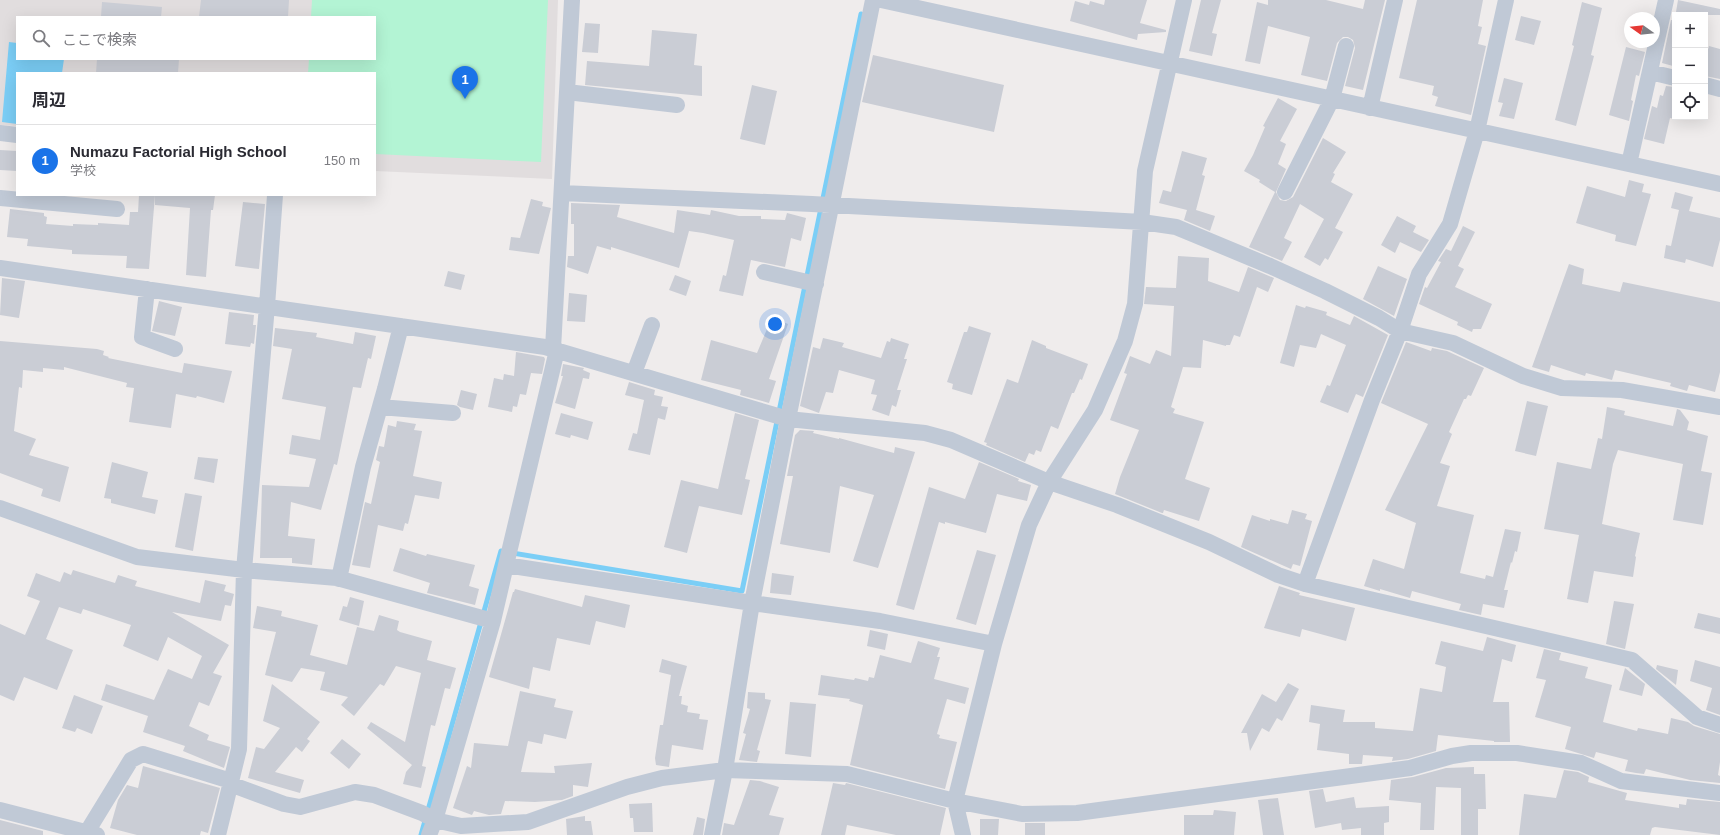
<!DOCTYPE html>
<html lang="ja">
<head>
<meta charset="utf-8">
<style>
	body { margin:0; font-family:Helvetica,"Noto Sans JP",sans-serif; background:#f7f7f7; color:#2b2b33 }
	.controls { position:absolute; right:12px; top:12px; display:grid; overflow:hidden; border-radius:0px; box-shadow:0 4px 16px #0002 }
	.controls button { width:36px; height:36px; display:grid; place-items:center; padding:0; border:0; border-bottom:1px solid #e1e1e2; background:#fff; color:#2b2b33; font:20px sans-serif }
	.compass { position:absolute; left:1624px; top:12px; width:36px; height:36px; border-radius:50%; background:#fff; box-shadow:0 4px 16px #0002; rotate:285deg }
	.you { position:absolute; left:775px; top:324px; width:14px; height:14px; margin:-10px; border:3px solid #fff; border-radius:50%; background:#1a73e8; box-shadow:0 0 0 6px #1a73e833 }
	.badge { display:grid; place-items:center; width:26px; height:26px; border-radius:50%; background:#1a73e8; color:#fff; font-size:13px; font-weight:700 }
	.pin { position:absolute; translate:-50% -33px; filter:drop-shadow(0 1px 2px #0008) }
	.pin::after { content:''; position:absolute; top:21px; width:14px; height:12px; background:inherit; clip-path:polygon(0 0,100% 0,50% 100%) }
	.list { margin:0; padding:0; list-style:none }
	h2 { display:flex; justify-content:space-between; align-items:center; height:52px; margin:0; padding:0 16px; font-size:17px }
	h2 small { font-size:13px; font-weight:400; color:#7c7c81 }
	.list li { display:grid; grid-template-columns:26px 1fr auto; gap:12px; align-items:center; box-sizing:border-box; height:72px; padding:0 16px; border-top:1px solid #e1e1e2 }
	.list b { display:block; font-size:15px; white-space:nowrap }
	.list p { margin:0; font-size:13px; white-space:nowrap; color:#7c7c81 }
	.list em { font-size:13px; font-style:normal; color:#7c7c81 }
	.icon { flex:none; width:22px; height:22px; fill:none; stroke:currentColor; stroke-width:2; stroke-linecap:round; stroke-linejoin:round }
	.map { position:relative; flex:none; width:1720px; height:835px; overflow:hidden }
	.search { position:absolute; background:#fff; box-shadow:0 4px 16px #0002; left:16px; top:16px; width:360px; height:44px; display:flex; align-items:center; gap:10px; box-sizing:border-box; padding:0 14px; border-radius:0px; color:#7c7c81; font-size:15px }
	.panel { position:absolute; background:#fff; box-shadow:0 4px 16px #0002; left:16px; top:72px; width:360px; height:124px; border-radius:0px }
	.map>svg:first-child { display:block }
	.education { fill:#e1ddde; fill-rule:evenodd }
	.green { fill:#b3f4d4 }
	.water { fill:#7bcef6 }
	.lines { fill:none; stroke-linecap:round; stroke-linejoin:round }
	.stream { stroke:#7bcef6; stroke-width:5 }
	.building { fill:#cacdd5 }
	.minor { stroke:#c0c9d6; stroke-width:16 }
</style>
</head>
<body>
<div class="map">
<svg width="1720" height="835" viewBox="0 0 1720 835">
	<rect width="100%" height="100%" fill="#efecec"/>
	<path class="education" d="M0,0H558L552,179L375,171V73H17V126L0,125ZM17,17H375V59H17Z"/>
	<path class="green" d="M312,0H548L541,162L375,154V73H308L309,59H375V17H311Z"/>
	<path class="water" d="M9,42L17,43V59H64L62,73H17V124L2,122Z"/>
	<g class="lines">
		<path class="stream" d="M421,835L501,551L742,591L861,14"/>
	</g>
	<path class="building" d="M201,0H289L288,17H199Z
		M1105,0H1147L1140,23L1166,30V32L1138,34L1137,40L1070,21L1075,1L1089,5L1090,1L1104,5Z
		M1201,0H1221L1212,33L1217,34L1212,56L1189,51Z
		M1268,0H1326L1363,9L1365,0H1385L1363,90L1345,86L1355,48L1353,40L1348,37H1343L1337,43L1327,81L1301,75L1310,37L1268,26L1260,64L1245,61L1257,2L1268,5Z
		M1417,0H1483L1478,26L1482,27L1478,44L1486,46L1471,115L1435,106L1438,97L1432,95L1434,86L1399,78Z
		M1678,0L1720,9V15H1689L1676,12Z
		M102,2L162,7L161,17H101Z
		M1582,2L1602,8L1591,55L1594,56L1576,126L1555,120L1574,46L1572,45Z
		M1521,16L1541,21L1534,45L1515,40Z
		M1671,20H1675V58L1673,66L1662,63Z
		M585,23L600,24L598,53L582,52Z
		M652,30L697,34L694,65L702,66V96L585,85L587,61L649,66Z
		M1709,46L1720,49V79L1705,76V60Z
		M1626,47L1645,52L1639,76L1636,75L1631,100L1633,101L1629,121L1609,115Z
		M873,55L1004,85L994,132L862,102Z
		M97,59H179L178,73H96Z
		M1504,78L1523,83L1514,119L1499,116L1503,103L1498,102Z
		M752,85L777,91L765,145L740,139Z
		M1666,86L1675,87V119L1670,118L1664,144L1644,139L1652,106L1657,108L1660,95L1663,96Z
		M1278,98L1297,109L1280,141L1286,144L1278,164L1286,169L1276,192L1280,200L1286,201L1293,197L1323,138L1346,152L1333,173L1335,174L1331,182L1353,194L1335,228L1343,232L1328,260L1325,258L1320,266L1304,257L1324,219L1300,204L1284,238L1292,242L1282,261L1249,247L1275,192L1259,182L1260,180L1244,171L1253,155L1265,127L1263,126Z
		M0,150L17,151V171L0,170Z
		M1182,151L1207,158L1202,175L1205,176L1196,210L1215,216L1210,231L1184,220L1187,210L1159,203L1163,190L1171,192Z
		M1629,180L1644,184L1642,192L1651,194L1636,246L1615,241L1616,235L1576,223L1587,186L1625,197Z
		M1675,192L1693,197L1689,211L1720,218V240L1713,267L1686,259L1685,263L1664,258L1666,245L1671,246L1679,210L1671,208Z
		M139,195H155L149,269L126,268L127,256L72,254V250L27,246L28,239L7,237L10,209L44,213V216L47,217L46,224L73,226V224L98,225V223L129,225L130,212H138Z
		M155,195H215L213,210H211L206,277L186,275L190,208L155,205Z
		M531,199L543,202L542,206L551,208L539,254L509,250L511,237L520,238Z
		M243,202L265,204L259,269L235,266Z
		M571,203L620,205L617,217L674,233L677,210L710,215L711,210L739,216H761V219L785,220L787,213L806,218L801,241L791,238L785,267L751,260L743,296L719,291L723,275L726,276L734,240L703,233L689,231L679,268L611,247V250L597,246L588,274L567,267L568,256H574V224H571Z
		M1397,216L1416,226L1413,232L1429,240L1421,252L1400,242L1395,253L1381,245Z
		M1463,226L1475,232L1458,266L1464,269L1455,287L1492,304L1481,329H1473L1472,332L1457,325L1458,322L1419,304L1425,287L1427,288L1441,262L1438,261L1446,249L1451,251Z
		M1178,256L1209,258L1208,281L1239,292L1248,267L1274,278L1268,292L1257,287L1240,337L1234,335L1230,345H1226V346L1203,340L1201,368L1183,367L1171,407L1175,409L1173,413L1204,422L1185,479L1210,488L1199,521L1164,510L1163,513H1162L1115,494L1120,477L1139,430L1110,420L1127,374L1124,373L1130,356L1150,364L1156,350L1171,356L1174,306L1144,304L1146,287L1176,288Z
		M1569,264L1584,269L1582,284L1620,292L1623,282L1720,302V372L1715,392L1689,385L1687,391L1670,386L1671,383L1615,370L1612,380L1586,373L1585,376L1551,365L1549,372L1532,367Z
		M1378,266L1407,279L1394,316L1363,299Z
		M448,271L465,275L461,290L444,286Z
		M675,275L691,281L686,296L669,290Z
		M2,278L25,281L19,318L0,315Z
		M569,293L587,295L585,322L567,321Z
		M159,301L182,307L175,336L152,331Z
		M1296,305L1305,308L1306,306L1327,312L1326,315L1350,325L1354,316L1388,335L1363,397L1356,394L1348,413L1320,402L1327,385L1330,386L1346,345L1321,334L1316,348L1300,345L1294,367L1280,363Z
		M229,312L254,315L253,325H256L254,344L251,343L250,347L225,344Z
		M772,317L788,324L769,379L776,381L769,403L740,395L741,390L701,380L711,340L757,353Z
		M969,326L991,333L972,395L952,389L953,384L947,382L964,332H967Z
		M275,328L317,333L316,337L353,344L355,332L376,336L371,359L368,358L361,388L353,387L337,465L334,464L321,510L291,502L288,536L315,539L312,565L292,563V558H260L262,485L309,487L316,459L289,454L292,435L320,440L326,407L282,399L292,349L273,346Z
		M823,338L844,343L842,347L881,358L887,341L890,342L891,338L909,344L904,359H907L897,390H901L896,407L892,405L889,416L872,410L877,395L871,394L875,380L839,370L833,393L826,392L819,413L800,406L813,347L820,349Z
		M1032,340L1046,346V348L1088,364L1082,380L1080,379L1074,393H1072L1058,429L1051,426L1041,452L1036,450L1034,455L1029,453L1025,462L986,445L987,443L984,442L1007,379L1018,383Z
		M0,341L97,349L104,351L103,355L109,357L108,358L182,373L184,363L232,371L224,403L197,396L196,398L176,394L171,428L129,422L134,388L126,387L127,383L64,367V370L43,368V372L23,370L22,388L19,387L14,431L36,439L29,455L69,467L60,502L41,496L43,489L0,473Z
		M1406,342L1431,351L1432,348L1447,351L1484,368L1471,396L1468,395L1466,399H1464L1449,432L1452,434L1440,463L1450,466L1437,506L1474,515L1460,573L1485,579L1486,575L1493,577L1505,529L1521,532L1517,552L1515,551L1512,563L1511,562L1504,590H1508L1504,608L1483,604L1481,615L1459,610L1461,604L1412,591L1410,598L1380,589V591L1364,586L1373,559L1404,569L1416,523L1385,510L1428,424L1381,403Z
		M516,352L544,357L545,359L542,374L531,373L526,395L520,394L517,407L513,406L512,412L488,407L494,378L503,380L504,374L514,376Z
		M563,364L584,368L583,370L590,373L589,379L583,378L575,409L555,403L563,376H561Z
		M629,382L655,390L654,395L663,397L661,406L668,407L665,420L658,418L650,455L628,450L633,433L637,434L644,400L625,395Z
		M461,390L477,394L473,410L460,407L457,405Z
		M1527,401L1548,406L1536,456L1515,451Z
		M1607,407L1625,411L1624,415L1673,426L1677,409L1680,410L1689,422L1687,430L1708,436L1701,471L1712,473L1703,525L1673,520L1683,464L1618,450L1613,464L1602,524L1640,533L1635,556L1636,557L1633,577L1594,571L1588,603L1567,599L1579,535L1544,529L1557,462L1591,469L1598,438L1602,439Z
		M561,413L593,422L588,440L571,435L570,438L555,434Z
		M735,413L759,420L745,479L750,480L742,515L699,506L687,553L664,547L681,480L718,489Z
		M397,421L416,424L414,430L422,431L413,476L442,482L439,499L415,495L408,524L405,523L403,531L378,525L370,568L352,565L365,502L371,504L380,462L376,460L379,446L384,447L388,425L396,427Z
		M800,430L814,431L813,433L839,439V438L894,453L895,447L915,452L878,568L853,561L874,495L840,486L830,553L780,544L793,476H787L795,435Z
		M198,457L218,459L214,483L194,479Z
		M112,462L148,472L142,497L158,500L155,514L111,503V499L104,498Z
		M979,462L1019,479L1018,481L1031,485L1027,501L997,494L986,533L945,522V524L939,522L914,610L896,605L929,487L965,499Z
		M185,493L202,496L193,551L175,547Z
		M1292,510L1307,514L1305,519L1312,521L1300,566L1293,564L1291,569L1241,547L1252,515L1270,521V519L1288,524Z
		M400,548L426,556L427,554L475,565L469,586L479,589L475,605L427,593L430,583L393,571Z
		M977,550L996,555L976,625L956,619Z
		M73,570L115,583L118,575L137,581L135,586L200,603L205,580L226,585L224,591L234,594L231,606L225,605L221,621L172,612L229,645L213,673L222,676L209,706L199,702L189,726L209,735L207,740L230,747L224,768L183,751L185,746L143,732L148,716L101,700L106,684L154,700L168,669L192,679L202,656L168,637L158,661L123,646L131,625L83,609L81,614L59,607L46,639L73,650L57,690L24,677L14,701L0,695V624L25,635L40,601L27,596L36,573L60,582L64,572L71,575Z
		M772,573L794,576L791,595L770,593Z
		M1279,586L1300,593L1299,595L1355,608L1346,641L1302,629L1300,637L1264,628Z
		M515,589L582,607L585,595L630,605L625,628L596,621L590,645L557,638L550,671L533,667L529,689L489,677L513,592H514Z
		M350,597L364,601L359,626L339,620L343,606L347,607Z
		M1614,601L1634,604L1625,649L1606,644Z
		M257,606L282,611L281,616L318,625L310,655L347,665L357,627L374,631L379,615L399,621L397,630L400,632L432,641L427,660L456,668L450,689L445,688L435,726L431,725L422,766L426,767L421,788L403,784L406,772L412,765L367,728L371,722L405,742L421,673L396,666L384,686L380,684L354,716L341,705L348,697L320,690L325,672L301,668L292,682L265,675L276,632L253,628Z
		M1698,613L1720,618V634L1694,628Z
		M870,630L888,634L885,650L867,646Z
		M1487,637L1516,645L1512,662L1502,659L1493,702H1509L1510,742H1494V741L1438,735L1436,751L1408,759L1392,761L1393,757L1363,755L1362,764H1349V754L1317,750L1320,724L1309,722L1311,705L1345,710L1343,722H1375V728L1413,731L1420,688L1442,692L1446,667L1435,664L1441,641L1483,651Z
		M918,641L940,648L937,657H940L934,679L969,688L965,704L947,699L937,734L940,735L939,738L957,742L945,789L850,765L863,705L849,701L850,699L818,695L821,675L854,680L855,678L868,681L869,677L874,678L880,655L911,663Z
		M1544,649L1561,653L1559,660L1588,667L1585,678L1612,685L1603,722L1637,731L1638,728L1668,734L1671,718L1688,722L1694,726L1720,734V762L1718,775L1720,776V783L1690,780L1646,769L1644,774L1636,773L1625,771L1628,760L1596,752L1594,758L1565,749L1571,727L1535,717L1546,680L1536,678Z
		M662,659L687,666L679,696H682L681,704L688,706L687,712L700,714L699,719L708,720L703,750L672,745L669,767L656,765L655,758L660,725H663L671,675L659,672Z
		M1695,660L1720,667V715L1706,710L1712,688L1690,681Z
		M1657,665L1678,670L1676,685L1656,669Z
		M1625,668L1645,684L1642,696L1619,690Z
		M1288,683L1299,689L1282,721L1277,718L1269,732L1262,728L1250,751L1247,733H1241L1262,694L1276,702Z
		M272,684L320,722L307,739L310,741L302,752L296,747L275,772L304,780L300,793L248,778L256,747L264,749L280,728L263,721Z
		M520,691L556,699L554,707L573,711L566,739L544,734L542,744L528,741L521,772L555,773L554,766L592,763L588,787L573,785V796L562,800L535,802L505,801L501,814L489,815L474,811L472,815L453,808L467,766L471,768L474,743L508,746Z
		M748,692L765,693V699L771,700L757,750L760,751L757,762L739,760L746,734L743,733L750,709L747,708Z
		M74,695L103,706L92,734L77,728L75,732L62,728Z
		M790,702L816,704L811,757L785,754Z
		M342,739L361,754L349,769L330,753Z
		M143,766L220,788L208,833L201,831L200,835H137L110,828L118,800L127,785L138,788Z
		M1474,767V774H1485L1486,809H1478V835H1461V788L1436,787L1434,830H1420L1421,803L1389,800L1391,780L1413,777L1446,768Z
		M1564,770L1578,772L1589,777L1588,782L1627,793L1625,800L1679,808V804L1686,805L1687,799L1720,802V835L1655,827L1652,828L1650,835H1519L1524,794L1556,798Z
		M750,780L760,781L779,787L769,815L784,818L779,835H722L724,823L734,825Z
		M833,783L845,785L846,783L946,808L940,835H896L847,825L845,835H821Z
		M1323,789L1326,802L1354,797L1356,808L1389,806V822L1384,823V835H1361V828L1342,830L1341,823L1315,828L1309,791Z
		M1278,798L1284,835H1263L1258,800Z
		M652,803L653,832H634L633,818H630L629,804Z
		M1214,810L1236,812L1234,835H1184V815H1213Z
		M585,816V821H591L593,835H567L566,819Z
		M697,817L705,819L703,835H693Z
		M980,819H999L998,835H980Z
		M0,820L43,831V835H0Z
		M1025,823H1045V835H1025Z"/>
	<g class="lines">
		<path class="minor" d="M881,0L1720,184
			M1650,72L1675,78
			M1705,85L1720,89
			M567,92L677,105
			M1370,108L1395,0
			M0,133L17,135
			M1629,164L1666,0
			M1285,192L1332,99L1346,46
			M562,193L812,204L1142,222L1176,227L1270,266L1325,291L1379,318L1400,331L1453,343L1523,376L1562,388L1622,390L1720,407
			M0,198L117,209
			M0,268L545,347L788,419L925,433L951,440L1049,482L1117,505L1209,542L1278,575L1305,584L1632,660L1697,717L1720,725
			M764,272L816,284
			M147,289L142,337L175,349
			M553,349L572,0
			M634,373L652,325
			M380,407L453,413
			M0,508L137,557L244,570L337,578L493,621
			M506,565L557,350
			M339,579L363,467L385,389L401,326
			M1305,584L1372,400L1400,331L1419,274L1450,224L1477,131L1506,0
			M230,784L284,804L300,807L355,792L374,795L422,813L435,820L461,826L528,822L627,787L662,778L725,770L847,774L955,801L1022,814L1077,813L1410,768L1452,756L1471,753H1517L1581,763L1621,781L1720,793
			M0,810L97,835
			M87,832L131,760L143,754L231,781
			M218,835L239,749L244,570L267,306L275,195
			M429,835L435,820L493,621L506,565L752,603L788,419L873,0
			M712,835L725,770L752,603L880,621L994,644
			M963,835L955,801L994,644L1029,525L1049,482L1095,410L1125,341L1135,304L1145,171L1184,0"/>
	</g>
</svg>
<div class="controls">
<button>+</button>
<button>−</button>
<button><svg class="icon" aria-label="locate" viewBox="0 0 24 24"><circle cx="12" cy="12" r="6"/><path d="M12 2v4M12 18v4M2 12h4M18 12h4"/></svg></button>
</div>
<svg class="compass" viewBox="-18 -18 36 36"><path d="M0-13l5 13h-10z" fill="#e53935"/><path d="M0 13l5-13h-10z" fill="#7c7c81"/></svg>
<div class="you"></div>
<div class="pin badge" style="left:465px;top:99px">1</div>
<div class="search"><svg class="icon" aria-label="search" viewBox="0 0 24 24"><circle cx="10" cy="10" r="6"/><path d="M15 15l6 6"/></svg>ここで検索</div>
<section class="panel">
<h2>周辺<small></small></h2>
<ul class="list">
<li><span class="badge">1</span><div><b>Numazu Factorial High School</b><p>学校</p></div><em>150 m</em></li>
</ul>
</section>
</div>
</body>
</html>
